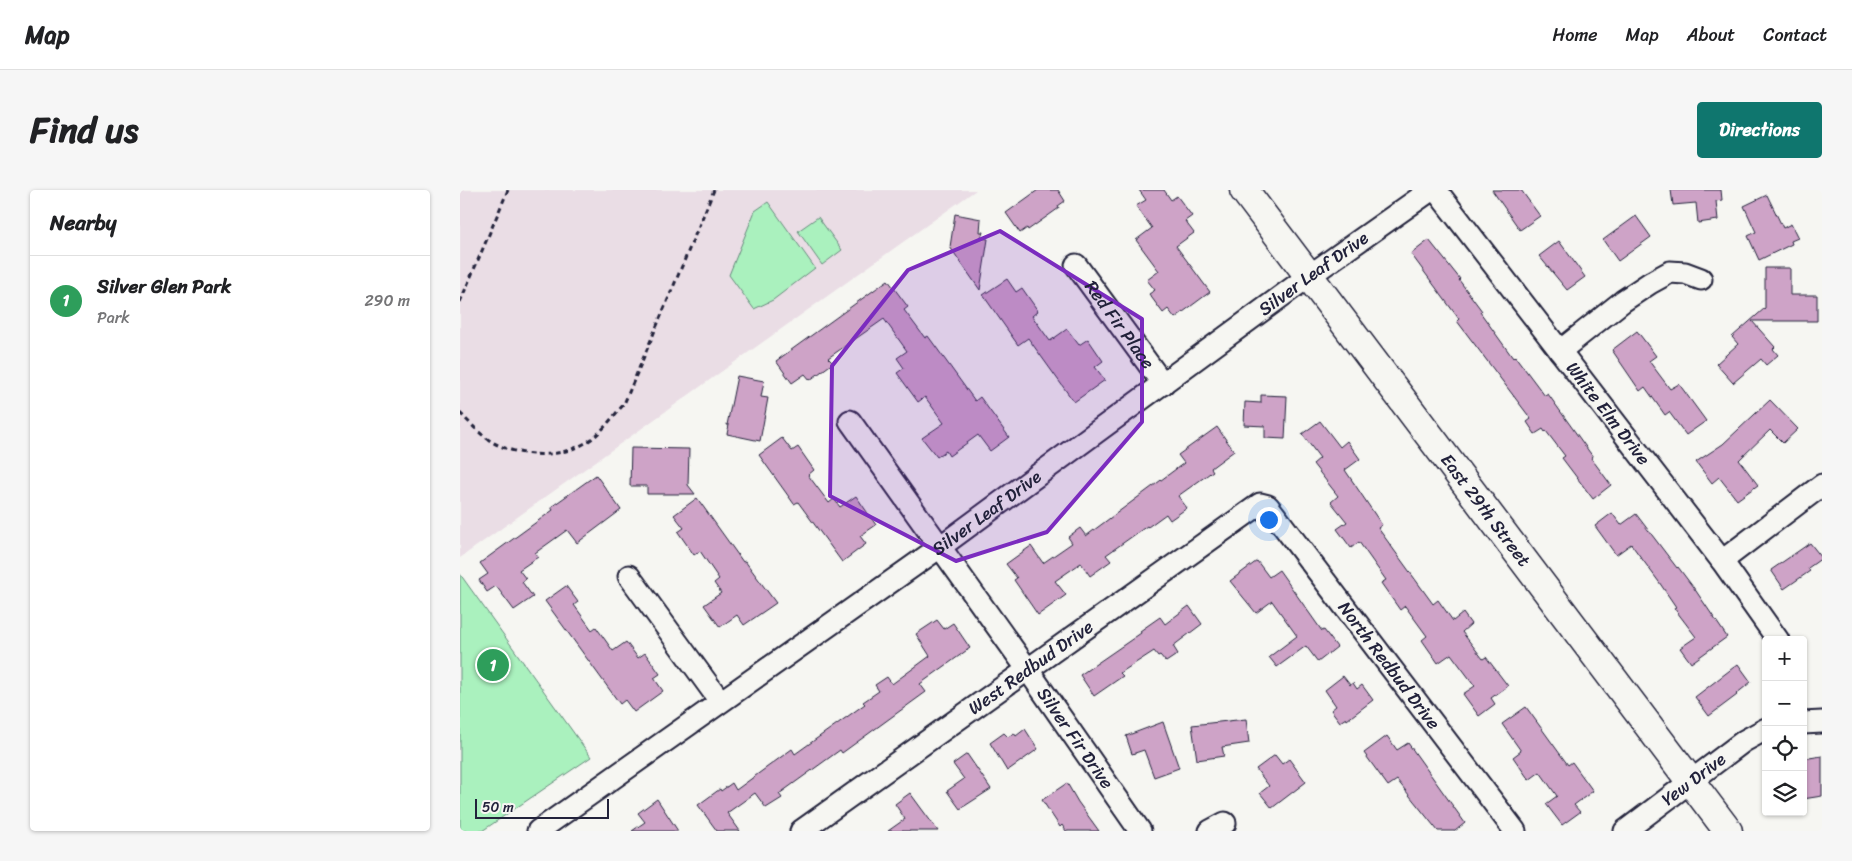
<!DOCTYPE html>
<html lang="en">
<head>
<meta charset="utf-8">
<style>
	body { margin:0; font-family:Sriracha,sans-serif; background:#f6f6f6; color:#202124 }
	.controls { position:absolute; right:15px; bottom:15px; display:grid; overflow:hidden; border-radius:5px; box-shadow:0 1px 4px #0004 }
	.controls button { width:45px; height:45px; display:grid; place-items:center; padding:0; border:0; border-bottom:1px solid #e0e0e0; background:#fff; color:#202124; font:25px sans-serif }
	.scale { position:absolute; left:15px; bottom:12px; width:134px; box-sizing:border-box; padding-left:5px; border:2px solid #22223b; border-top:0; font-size:14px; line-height:18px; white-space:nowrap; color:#22223b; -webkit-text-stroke:4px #f6f6f2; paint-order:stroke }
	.you { position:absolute; left:808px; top:329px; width:18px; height:18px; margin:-12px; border:4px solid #fff; border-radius:50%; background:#1a73e8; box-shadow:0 0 0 8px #1a73e833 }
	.badge { display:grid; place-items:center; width:32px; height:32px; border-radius:50%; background:#0f766e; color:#fff; font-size:16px; font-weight:700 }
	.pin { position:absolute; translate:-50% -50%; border:2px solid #fff; box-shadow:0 1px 5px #0006 }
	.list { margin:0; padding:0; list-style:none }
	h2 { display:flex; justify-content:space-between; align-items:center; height:65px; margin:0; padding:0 20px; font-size:21px }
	h2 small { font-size:16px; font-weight:400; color:#757577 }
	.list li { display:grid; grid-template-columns:32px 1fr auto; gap:15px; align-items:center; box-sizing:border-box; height:90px; padding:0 20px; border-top:1px solid #e0e0e0 }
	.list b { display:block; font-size:19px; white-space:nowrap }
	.list p { margin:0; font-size:16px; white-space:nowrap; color:#757577 }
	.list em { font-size:16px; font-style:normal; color:#757577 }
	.icon { flex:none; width:28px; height:28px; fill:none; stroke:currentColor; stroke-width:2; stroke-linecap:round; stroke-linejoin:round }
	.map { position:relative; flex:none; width:1362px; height:641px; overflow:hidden; border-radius:5px }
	header { display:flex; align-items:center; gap:30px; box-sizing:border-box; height:70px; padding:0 25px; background:#fff; border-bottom:1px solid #e0e0e0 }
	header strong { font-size:24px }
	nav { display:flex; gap:28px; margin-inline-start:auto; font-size:18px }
	.intro { display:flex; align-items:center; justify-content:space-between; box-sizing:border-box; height:120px; padding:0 30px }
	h1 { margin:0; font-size:35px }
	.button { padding:12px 22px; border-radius:5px; background:#0f766e; color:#fff; font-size:18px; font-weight:700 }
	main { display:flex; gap:30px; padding:0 30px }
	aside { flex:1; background:#fff; border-radius:5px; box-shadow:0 1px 4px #0004 }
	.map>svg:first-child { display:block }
	.built { fill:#eadde5 }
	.green { fill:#aaf1be; stroke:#668a7c }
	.building { fill:#cea3c7; stroke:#22223b }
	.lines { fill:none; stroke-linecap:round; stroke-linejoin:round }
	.minor-casing { stroke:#22223b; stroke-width:25 }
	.major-casing { stroke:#22223b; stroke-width:31 }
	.path { stroke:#22223b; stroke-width:3; stroke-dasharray:5 4; stroke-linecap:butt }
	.minor { stroke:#f6f6f2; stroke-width:21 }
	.major { stroke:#f6f6f2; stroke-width:28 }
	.marked { fill:#7b2cbf; fill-opacity:0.2; stroke:#7b2cbf; stroke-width:4; stroke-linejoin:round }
	.labels { text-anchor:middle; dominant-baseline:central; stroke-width:4; stroke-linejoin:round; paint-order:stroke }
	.street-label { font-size:18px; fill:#22223b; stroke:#f6f6f2 }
</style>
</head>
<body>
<header>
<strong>Map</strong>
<nav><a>Home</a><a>Map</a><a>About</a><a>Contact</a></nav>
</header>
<div class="intro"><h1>Find us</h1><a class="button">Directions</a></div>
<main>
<aside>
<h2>Nearby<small></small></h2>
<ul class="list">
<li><span class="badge" style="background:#2e9e5b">1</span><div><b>Silver Glen Park</b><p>Park</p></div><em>290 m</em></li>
</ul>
</aside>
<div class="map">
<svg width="1362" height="641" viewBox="0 0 1362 641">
	<rect width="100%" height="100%" fill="#f6f6f2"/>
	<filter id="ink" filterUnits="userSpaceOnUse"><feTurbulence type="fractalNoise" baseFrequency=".02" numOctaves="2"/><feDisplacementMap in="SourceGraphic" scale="10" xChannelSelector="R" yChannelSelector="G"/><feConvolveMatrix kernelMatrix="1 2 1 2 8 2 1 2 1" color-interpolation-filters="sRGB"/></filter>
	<g filter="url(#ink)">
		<path class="built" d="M0,0H516L0,368Z"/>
		<path class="green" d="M308,12L355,78L313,110L294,119L269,85L295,21Z
			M358,27L382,60L362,75L338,41Z
			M0,384L131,567L22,641H0Z"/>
		<path class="building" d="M578,0H598L605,11L598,16L599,18L568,40L567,38L560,43L546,23Z
			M679,0H704L711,10L717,6L732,26L725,31L734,43L716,56L750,102L715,128L708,119L703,123L689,104L695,100L687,90L699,81L676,50L692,38L676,16L686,10Z
			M1032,0H1061L1080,26L1060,40Z
			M1211,0H1261L1262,10L1256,11L1258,30L1238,33L1236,13L1213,15Z
			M1307,5L1323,38L1331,34L1338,48L1331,51L1332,54L1299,70L1288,46L1296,42L1284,16Z
			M495,24L521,29L520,42H523L521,48L528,49L520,100L490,57Z
			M1176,26L1191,47L1158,71L1143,50Z
			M969,50L1000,89L999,90L1022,121L1020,122L1053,168L1055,166L1085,206L1088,204L1133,267L1131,268L1151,295L1133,309L1102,268L1105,266L1086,241L1085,242L1083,239L1075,244L1067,232L1071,229L997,131L999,129L951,64Z
			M1099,51L1125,87L1107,100L1079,66Z
			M1305,78H1330V105H1357V131H1292L1315,157L1313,159L1318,165L1306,175L1301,169L1273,193L1256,174L1278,154L1272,147L1305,118Z
			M547,89L556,102L562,98L578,121L572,126L590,151L607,139L619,155L628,149L643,171L635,177L645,190L614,212L568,148L558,155L523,105Z
			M428,90L448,117L444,120L465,148L468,146L515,211L520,207L549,247L530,261L518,245L489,266L486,261L477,267L462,248L484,233L465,207L458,212L437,183L444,178L437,168L447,161L424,129L368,168L373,173L350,190L345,184L332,193L316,171Z
			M1177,141L1196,166L1189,171L1210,199L1219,194L1246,231L1226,245L1209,222L1205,225L1185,197L1180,201L1152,160Z
			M277,186L304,191L301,207L308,208L300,251L267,244L269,235H267Z
			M801,205L827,206L825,249L805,248V236L784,235L785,212L801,213Z
			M1310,210L1338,239L1323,253L1310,240L1279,270L1298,295L1277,310L1259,287L1252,293L1236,272L1263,254Z
			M860,231L880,257L887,251L900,269L885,280L922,335L918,338L973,414L978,410L993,431L1003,423L1011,434L1002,442L1023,469L1026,467L1048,496L1031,508L1035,514L1019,526L1003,504L1015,496L991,464L978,473L962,450L967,446L945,416L940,420L921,393L926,390L899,352L891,358L877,339L887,332L871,312L878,306L853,274L860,268L842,244Z
			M757,237L774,261L751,278L753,281L718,306L727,318L710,330L706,324L688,337L687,336L646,365L651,371L630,386L621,373L595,391L606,405L578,425L554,390L557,388L546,374L571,356L583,373L612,353L608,347L620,338L626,346L724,273L718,265Z
			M322,248L332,261L338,257L354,280L348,285L369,313L374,309L380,317L396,306L416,335L400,346L406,354L382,372L338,312L334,314L299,265Z
			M171,258L229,259L228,295L235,304H187V296H170Z
			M136,285L161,320L117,353L107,340L75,363L78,367L59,380L66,389L62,392L73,407L54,420L36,396L27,402L19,390L28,384L20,373L93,320L91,317Z
			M237,308L283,372L285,371L316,413L284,435L277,425L260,437L244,415L261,403L254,393L259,389L240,361L234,365L218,342L224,338L214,325Z
			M1152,323L1161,335L1176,324L1217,378L1218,377L1236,401L1267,447L1231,473L1220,458L1236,447L1214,418L1216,417L1199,392L1171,354L1156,365L1135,336Z
			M1350,353L1362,368L1348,378L1350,381L1324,399L1311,380Z
			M797,371L809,387L819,380L862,441L864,440L877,457L858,472L846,456L817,477L809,467L837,446L812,411L796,423L770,391Z
			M106,396L118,412L114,415L132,440L136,437L153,461L166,452L178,468L185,463L200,484L194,488L203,501L174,522L165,510L160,514L85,411Z
			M729,416L742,434L713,456L718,464L706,472L700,465L698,466L694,461L660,483L663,486L634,506L620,485L681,443L680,441L700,427L705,434Z
			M477,430L484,439L493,433L510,458L460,494L466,502L382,563L380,560L319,604L322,608L306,618L295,603L267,623L280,641H257L238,615L260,599L261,601L272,593L276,600L332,559L335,564L405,514L403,512L419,501L415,495L427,487L432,494L470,466L456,444Z
			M1278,474L1291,492L1276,504L1277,505L1249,526L1235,507Z
			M883,486L890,495L893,493L897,499L902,495L913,510L887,530L886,528L880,532L871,520L876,516L865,500Z
			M1066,517L1108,575L1112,572L1133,601L1114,615L1120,622L1102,635L1086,614L1097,606L1080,582L1069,590L1053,567L1061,561L1042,534Z
			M786,529L789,553L762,557L764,566L737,570L732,535Z
			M703,532L719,578L694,587L684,560L672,564L666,546Z
			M565,539L578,559L547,581L530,553L544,543L548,547L554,543L556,546Z
			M927,546L937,560L948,553L1005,633L995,641H978L937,590L928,596L904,563Z
			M507,564L531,599L500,619L487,601L504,589L493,574Z
			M815,565L822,574L829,569L846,592L812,618L800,603L809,596L796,579Z
			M1362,566V606L1343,609V587H1346L1343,569Z
			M607,593L618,612L639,641H606L602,635L600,637L582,610Z
			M450,603L461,618L478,641H428L445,629L435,614Z
			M197,609L218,641H172L185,632L178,623Z"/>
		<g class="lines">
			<defs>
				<g id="minor">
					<path id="s1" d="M976,0L1262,371L1318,450"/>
					<path id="s2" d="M616,75L703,194"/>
					<path d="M1100,161L1163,111L1190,93L1210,82L1225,83L1241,89"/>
					<path id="s3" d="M390,231L568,480L680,641"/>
					<path d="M1262,371L1362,295"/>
					<path d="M169,386L260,511"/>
					<path d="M1343,533L1362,532"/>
					<path id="s4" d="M78,641L480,357L849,86L971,0"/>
					<path id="s5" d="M341,641L800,314L808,316L1055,641"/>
					<path d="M750,641L765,633"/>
					<path id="s6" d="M1165,641L1284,551L1306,539"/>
				</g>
				<g id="major">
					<path id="s7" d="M784,0L1268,641"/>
				</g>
			</defs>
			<use href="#minor" class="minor-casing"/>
			<use href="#major" class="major-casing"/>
			<path class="path" d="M0,112L48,0
				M0,223C11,234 24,249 38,255C66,268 100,268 127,252C140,245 154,225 164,214L254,0"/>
			<use href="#minor" class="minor"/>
			<use href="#major" class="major"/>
		</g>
	</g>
	<path class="marked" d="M540,41L682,129V232L587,342L496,371L370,306L372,176L448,80Z"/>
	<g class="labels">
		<g class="street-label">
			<text stroke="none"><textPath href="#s4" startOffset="955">Silver Leaf Drive</textPath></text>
			<text stroke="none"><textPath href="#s2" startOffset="74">Red Fir Place</textPath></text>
			<text stroke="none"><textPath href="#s1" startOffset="282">White Elm Drive</textPath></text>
			<text stroke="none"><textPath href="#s7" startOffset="401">East 29th Street</textPath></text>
			<text stroke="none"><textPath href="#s4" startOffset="550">Silver Leaf Drive</textPath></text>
			<text stroke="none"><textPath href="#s5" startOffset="772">North Redbud Drive</textPath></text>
			<text stroke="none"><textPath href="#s5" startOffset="282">West Redbud Drive</textPath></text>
			<text stroke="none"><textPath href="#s3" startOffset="389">Silver Fir Drive</textPath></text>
			<text stroke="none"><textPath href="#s6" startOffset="86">Yew Drive</textPath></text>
		</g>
	</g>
</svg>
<div class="controls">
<button>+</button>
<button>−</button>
<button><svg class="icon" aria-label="locate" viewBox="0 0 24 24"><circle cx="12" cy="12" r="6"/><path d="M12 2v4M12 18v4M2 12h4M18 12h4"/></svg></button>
<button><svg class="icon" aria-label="layers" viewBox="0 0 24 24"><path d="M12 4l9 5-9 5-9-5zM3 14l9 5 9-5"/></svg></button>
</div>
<div class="scale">50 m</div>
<div class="you"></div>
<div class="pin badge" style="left:33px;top:475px;background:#2e9e5b">1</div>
</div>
</main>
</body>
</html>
